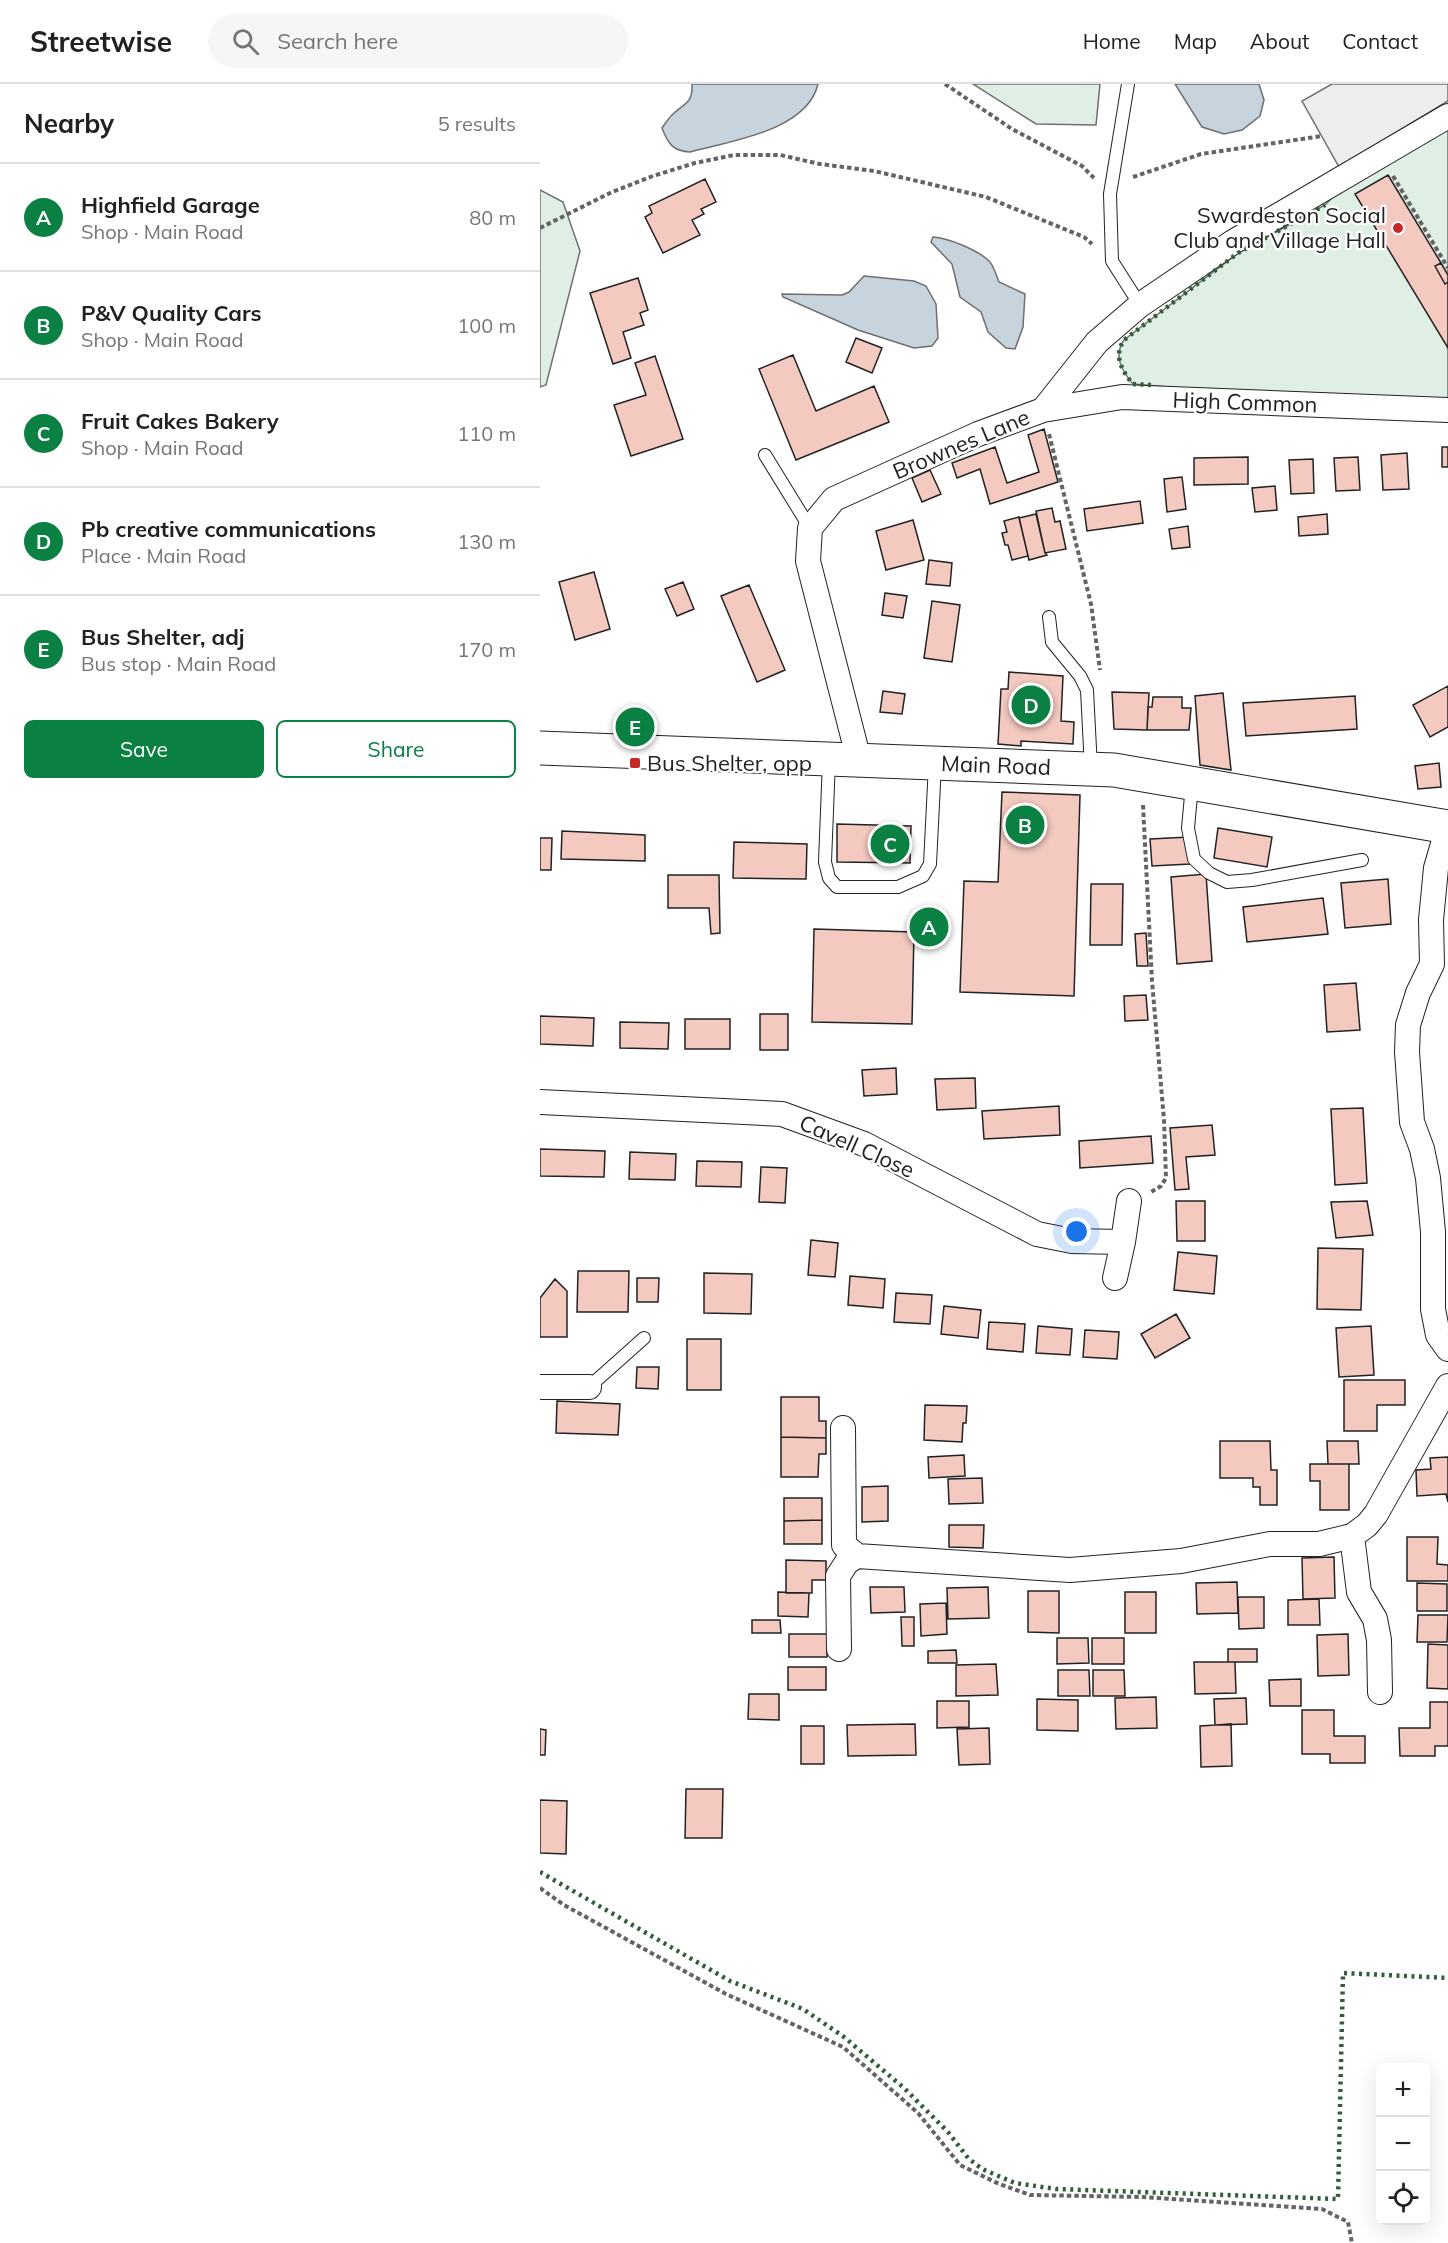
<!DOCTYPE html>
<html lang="en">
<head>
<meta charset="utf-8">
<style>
	body { margin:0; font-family:Mulish,sans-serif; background:#f6f6f6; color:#202124 }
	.controls { position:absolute; right:18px; bottom:18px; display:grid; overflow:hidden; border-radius:9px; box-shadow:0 6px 24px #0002 }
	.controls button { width:54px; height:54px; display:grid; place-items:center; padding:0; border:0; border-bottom:2px solid #e0e0e0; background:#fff; color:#202124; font:30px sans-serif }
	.you { position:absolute; left:537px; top:1148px; width:21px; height:21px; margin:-15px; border:4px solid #fff; border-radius:50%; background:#1a73e8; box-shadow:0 0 0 9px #1a73e833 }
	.badge { display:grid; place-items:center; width:39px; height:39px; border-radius:50%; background:#0b8043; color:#fff; font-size:20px; font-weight:700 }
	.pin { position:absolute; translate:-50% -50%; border:3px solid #fff; box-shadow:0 2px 6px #0006 }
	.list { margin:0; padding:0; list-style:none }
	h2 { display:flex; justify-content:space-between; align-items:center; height:78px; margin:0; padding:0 24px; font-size:26px }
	h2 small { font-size:20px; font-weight:400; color:#757577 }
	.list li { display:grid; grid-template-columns:39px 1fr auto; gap:18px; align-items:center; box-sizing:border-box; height:108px; padding:0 24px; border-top:2px solid #e0e0e0 }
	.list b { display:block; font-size:22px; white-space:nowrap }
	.list p { margin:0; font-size:20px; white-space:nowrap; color:#757577 }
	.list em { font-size:20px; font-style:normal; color:#757577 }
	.actions { display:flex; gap:12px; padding:18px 24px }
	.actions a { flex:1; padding:14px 0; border:2px solid #0b8043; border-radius:9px; text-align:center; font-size:21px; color:#0b8043 }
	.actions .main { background:#0b8043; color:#fff }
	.icon { flex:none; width:33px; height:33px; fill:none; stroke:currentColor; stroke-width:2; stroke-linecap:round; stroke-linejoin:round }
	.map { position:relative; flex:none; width:908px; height:2159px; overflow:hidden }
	header { display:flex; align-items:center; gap:36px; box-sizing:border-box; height:84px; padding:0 30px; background:#fff; border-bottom:2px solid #e0e0e0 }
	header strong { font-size:28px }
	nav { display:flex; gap:33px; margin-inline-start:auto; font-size:21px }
	.search { width:420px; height:54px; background:#f6f6f6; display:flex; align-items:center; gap:15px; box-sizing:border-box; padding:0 21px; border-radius:33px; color:#757577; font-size:22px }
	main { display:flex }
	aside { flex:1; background:#fff }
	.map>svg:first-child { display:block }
	.green { fill:#e0efe3; stroke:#6f6f6f; stroke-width:1.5 }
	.parking { fill:#ededed; stroke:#6f6f6f; stroke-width:1.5 }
	.water { fill:#c7d3dd; stroke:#6f6f6f; stroke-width:1.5 }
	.building { fill:#f3c9c0; stroke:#222; stroke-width:1.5 }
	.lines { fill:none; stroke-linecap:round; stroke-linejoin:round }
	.lane-casing { stroke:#222; stroke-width:14 }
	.street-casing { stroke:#222; stroke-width:26 }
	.secondary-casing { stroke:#222; stroke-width:35 }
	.path { stroke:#646464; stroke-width:4; stroke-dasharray:4.5 3; stroke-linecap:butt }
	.lane { stroke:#fff; stroke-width:12 }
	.street { stroke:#fff; stroke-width:24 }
	.secondary { stroke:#fff; stroke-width:33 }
	.hedge { stroke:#2f5e38; stroke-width:4.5; stroke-dasharray:3 4.5; stroke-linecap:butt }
	.poi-dot { fill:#c62828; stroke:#fff; stroke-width:2 }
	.labels { text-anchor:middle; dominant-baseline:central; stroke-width:4.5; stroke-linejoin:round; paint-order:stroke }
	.poi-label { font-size:22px; fill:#222; stroke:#fff; text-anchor:end }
	.street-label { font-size:22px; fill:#222; stroke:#fff }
</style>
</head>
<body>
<header>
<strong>Streetwise</strong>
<div class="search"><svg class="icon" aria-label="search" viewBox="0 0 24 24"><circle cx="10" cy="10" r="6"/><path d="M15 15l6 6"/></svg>Search here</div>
<nav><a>Home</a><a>Map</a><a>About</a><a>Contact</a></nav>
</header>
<main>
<aside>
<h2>Nearby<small>5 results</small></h2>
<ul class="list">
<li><span class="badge">A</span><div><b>Highfield Garage</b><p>Shop · Main Road</p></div><em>80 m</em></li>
<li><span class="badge">B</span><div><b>P&amp;V Quality Cars</b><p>Shop · Main Road</p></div><em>100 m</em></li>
<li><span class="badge">C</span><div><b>Fruit Cakes Bakery</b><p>Shop · Main Road</p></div><em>110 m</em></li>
<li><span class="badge">D</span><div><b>Pb creative communications</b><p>Place · Main Road</p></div><em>130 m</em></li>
<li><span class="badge">E</span><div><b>Bus Shelter, adj</b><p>Bus stop · Main Road</p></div><em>170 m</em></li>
</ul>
<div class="actions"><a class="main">Save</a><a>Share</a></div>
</aside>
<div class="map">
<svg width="908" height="2159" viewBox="0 0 908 2159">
	<rect width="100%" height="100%" fill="#fff"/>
	<path class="green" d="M433,0H560L556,41L496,40Z
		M908,44V316L652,305L593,300C582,287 573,272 584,256L698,169L785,121L798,108Z
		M0,106L23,118L40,167L6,301L0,303Z"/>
	<path class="parking" d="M792,0H908V17L799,83L762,17Z"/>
	<path class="water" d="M152,0H278C267,47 190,57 150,68C133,67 128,60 122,44C125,40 128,35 132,31C144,19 153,20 152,0Z
		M635,0H719L724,16L720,32L702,46L684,50L662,43Z
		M393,153C408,154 438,166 449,177C454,182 456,191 459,198L485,210L483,243L475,265L466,264L448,248L441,228L420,213L412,180L391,158Z
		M324,192L374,197L386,202L396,220L398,254L392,262L374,264L318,246L243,213L242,210L302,211L309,208Z"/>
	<path class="building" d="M848,91L901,179L895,182L905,200L908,198V264L815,110Z
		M165,95L176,118L161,125L164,130L152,136L160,151L123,169L105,133L112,129L109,122Z
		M901,179L908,191V198L905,200L895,182Z
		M98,194L108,226L100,229L104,241L83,248L91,274L73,280L50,209Z
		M316,254L342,264L332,289L306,278Z
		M253,271L276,327L334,302L349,338L256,376L219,285Z
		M115,272L143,355L91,372L74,321L106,311L95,279Z
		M504,345L518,398L450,420L440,385L417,394L412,379L455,363L467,399L499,388L488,351Z
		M902,363H908V383H902Z
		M867,369L869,405L843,406L841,371Z
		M708,373V400L654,401V374Z
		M818,373L820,406L796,407L794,374Z
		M773,375L774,409L751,410L749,376Z
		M390,386L401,410L382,418L372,394Z
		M642,393L646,425L627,428L624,395Z
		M735,402L737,426L715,428L712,404Z
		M600,417L603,439L547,447L544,425Z
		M512,424L515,438L520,437L526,465L505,469L496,427Z
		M496,430L505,469L507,471L489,476L479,434Z
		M787,430L788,450L759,452L758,433Z
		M479,433L488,472L472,476L468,461H465L462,449L467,448L464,437Z
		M373,436L384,476L346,486L336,447Z
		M648,442L650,463L632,465L629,445Z
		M389,476L412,479L410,502L386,500Z
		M54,488L70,545L35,556L19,498Z
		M143,498L154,525L137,532L125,505Z
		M209,501L245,586L217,598L181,512Z
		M345,509L367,512L363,534L342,531Z
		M392,517L420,521L412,578L384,574Z
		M469,588L523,592L521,637L534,638L533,660L481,657V662L458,660L461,605H468Z
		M908,602V643L890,653L873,621Z
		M343,607L365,610L362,630L340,628Z
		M572,608L609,609L607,646L574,645Z
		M683,609L691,686L660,681L655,612Z
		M815,612L817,645L706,652L703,619Z
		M613,613H642V624H651L649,646H607L608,623H612Z
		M899,679L901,703L878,705L875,682Z
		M462,708L540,711L534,912L420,908L424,797L458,798Z
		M297,740L371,742L370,779L297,778Z
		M678,744L732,753L727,783L674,774Z
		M22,747L105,751V777L21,775Z
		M649,753L650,780L612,782L610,755Z
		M0,754H12L11,786H0Z
		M194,758L267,760L266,795L193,794Z
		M666,790L672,877L637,880L631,793Z
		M128,791H179L180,849L171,850L169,824H128Z
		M848,795L851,840L805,844L801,799Z
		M551,800H583L582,861H550Z
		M783,814L788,850L707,858L703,823Z
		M274,845L374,848L372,940L272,938Z
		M606,849L608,882H597L595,850Z
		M816,899L820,946L787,948L784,901Z
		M606,911L608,936L585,937L584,912Z
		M220,930H248V966H220Z
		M0,932L54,934L53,962L0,960Z
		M145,935H190V965H145Z
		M80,938L129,939L128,965L80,964Z
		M356,984L357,1010L324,1012L322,986Z
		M435,994L436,1024L397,1026L395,995Z
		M519,1022L520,1051L444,1055L442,1027Z
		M823,1024L827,1099L795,1101L791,1025Z
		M672,1041L675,1071L646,1073L649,1105L635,1106L630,1044Z
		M611,1052L613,1079L540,1084L539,1057Z
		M0,1065L65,1067L64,1093L0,1092Z
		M90,1068L136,1070L135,1096L89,1095Z
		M157,1077L202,1078L201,1103L156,1102Z
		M221,1083L247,1084L245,1119L219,1118Z
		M636,1117H665V1157H637Z
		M827,1117L833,1151L796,1154L791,1118Z
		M271,1156L298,1159L295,1193L268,1191Z
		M778,1164L823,1165L821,1226L777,1225Z
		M638,1168L677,1172L674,1210L634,1206Z
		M38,1187H89L88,1228H37Z
		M164,1189L212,1190L211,1230L164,1229Z
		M310,1192L345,1195L343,1224L308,1221Z
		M97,1194H119L118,1218H97Z
		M15,1195L27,1207V1253H0V1214Z
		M356,1209L392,1211L390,1240L354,1238Z
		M404,1222L441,1226L438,1254L401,1250Z
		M636,1230L650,1254L615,1274L601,1250Z
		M449,1238L485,1240L483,1268L447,1265Z
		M498,1242L532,1245L530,1271L496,1269Z
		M831,1242L834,1291L799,1293L796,1244Z
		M545,1246L579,1248L577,1275L543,1273Z
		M147,1255H181V1306H147Z
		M97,1283H119L118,1305L96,1304Z
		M804,1296H865V1321H837V1347H804Z
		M241,1313H279V1337H286V1354L241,1353Z
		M17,1317L80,1320L78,1351L16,1349Z
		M385,1321L427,1322L426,1339H423L422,1358L384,1356Z
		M241,1353L286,1354V1370H279L278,1393H241Z
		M680,1357H730L731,1386H737V1421H720V1403H713V1394H680Z
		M787,1357H818L819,1380H788Z
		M424,1371L425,1392L389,1394L388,1373Z
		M908,1373V1418L906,1410L877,1412L876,1386L891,1385L890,1374Z
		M770,1380H809V1426H780V1397H770Z
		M442,1394L443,1419L409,1420L408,1395Z
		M348,1402V1437L322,1438V1403Z
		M244,1414H282V1436L244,1437Z
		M282,1436V1460H244V1437Z
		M409,1441H444L443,1464L409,1463Z
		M867,1453H898L897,1480L908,1481V1497H867Z
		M794,1473L795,1514L763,1515L762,1474Z
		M246,1476L286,1477V1496H272V1509H246Z
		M697,1498L698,1529L657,1530L656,1499Z
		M877,1499L907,1500V1527H877Z
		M330,1503H364L365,1528L331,1529Z
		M448,1503L449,1534L408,1535L407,1504Z
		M488,1507H519V1549L488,1548Z
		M238,1508L269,1509L268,1533L238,1532Z
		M585,1508H616V1549H585Z
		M698,1513H724V1544L699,1545Z
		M779,1515L780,1541H748V1516Z
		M406,1519L407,1550L381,1552L380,1520Z
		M878,1531H908L907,1558H877Z
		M361,1533H374V1562H362Z
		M212,1536H240L241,1549H212Z
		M249,1550H287V1573H249Z
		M808,1550L809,1591L778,1592L777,1551Z
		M517,1554H548L549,1579L517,1580Z
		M552,1554H584V1580H552Z
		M888,1560L908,1561V1605L887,1604Z
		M688,1565H717V1578H688Z
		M416,1566L417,1579H388V1567Z
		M654,1578H695L696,1609L655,1610Z
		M456,1580L458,1611L416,1612V1581Z
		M248,1583H286V1606H248Z
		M518,1586H549L550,1612H518Z
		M553,1586H584L585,1612H553Z
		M761,1595V1622H730L729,1596Z
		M209,1610H239V1636L208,1635Z
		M616,1613L617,1644L576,1645L575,1614Z
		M706,1614L707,1640L675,1641L674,1615Z
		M497,1615L538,1616V1647L497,1646Z
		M397,1617H429V1643L397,1644Z
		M890,1618H908V1662H895V1672H860L859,1644H890Z
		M762,1626H794V1652H825V1679H790V1670H762Z
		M375,1640L376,1671L308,1672L307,1641Z
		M691,1640L692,1682L661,1683L660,1642Z
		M261,1642H284V1680H261Z
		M449,1644L450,1680L419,1681L417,1645Z
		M0,1645L6,1646L5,1671H0Z
		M146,1705H183L182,1754H145Z
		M0,1716L27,1717L26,1770L0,1769Z"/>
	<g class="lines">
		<defs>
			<path id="lane" d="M588,0L570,110L572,177L600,221
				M225,371L270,444
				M509,533L512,558L540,592L547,606L551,684
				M289,676L285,778L289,794L297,803H358L383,792L390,780L395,680
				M652,701L648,744L654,775L669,789L687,798L712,796L822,776
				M49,1303L104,1254"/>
			<path id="street" d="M503,326L582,313L908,326
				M319,676L268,477L270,444L294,415L438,350L503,326L557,258L600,221L693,158L908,32
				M908,743L896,784L891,836L892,880L878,909L868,941L867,968L872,1038L882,1065L888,1094L893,1148V1225L898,1251L908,1265
				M0,1018L242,1030L324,1060L497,1150L532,1157L583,1158L589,1117
				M575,1194L583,1158
				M0,1303H49
				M303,1344L304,1461L317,1472
				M812,1452L819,1508L835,1535L839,1556L840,1608
				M299,1565L298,1492L307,1478L317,1472L530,1486L641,1477L730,1460H779L812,1452L827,1441L836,1430L908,1302"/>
			<path id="secondary" d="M0,664L574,686L908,743"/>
		</defs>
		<use href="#lane" class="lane-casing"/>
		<use href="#street" class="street-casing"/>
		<use href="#secondary" class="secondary-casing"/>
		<path class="path" d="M405,0L472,45L542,82L554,94
			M853,92L908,184
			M593,93L661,70L782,52
			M0,144L72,108L113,92L155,79L194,71H240L280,80L334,87L446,113L544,153L552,160
			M509,350L551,520L560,586
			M603,721L612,897L624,1036L626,1094L621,1102L611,1108
			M0,1804L24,1821L186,1910L303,1963L378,2029L420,2081L457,2099L490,2111L602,2113L782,2125L808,2138L812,2159"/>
		<use href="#lane" class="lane"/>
		<use href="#street" class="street"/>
		<use href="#secondary" class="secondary"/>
		<path class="hedge" d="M611,301L593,300C582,287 573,272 584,256L698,169L785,121
			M0,1788L190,1897L263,1925L304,1953L364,2004L408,2048L428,2074L442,2085L475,2099L516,2105L798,2115L803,1889L908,1894"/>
	</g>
	<g class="poi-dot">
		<circle cx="858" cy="144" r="6"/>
		<rect x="89" y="673" width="12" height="12" rx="3"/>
	</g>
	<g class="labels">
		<g class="poi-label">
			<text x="846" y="131">Swardeston Social<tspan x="846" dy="25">Club and Village Hall</tspan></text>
			<text x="107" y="679" text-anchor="start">Bus Shelter, opp</text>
		</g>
		<g class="street-label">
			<text transform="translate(705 318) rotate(2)">High Common</text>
			<text transform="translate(421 360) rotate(-23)">Brownes Lane</text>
			<text transform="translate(456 681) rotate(2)">Main Road</text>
			<text transform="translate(317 1062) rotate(24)">Cavell Close</text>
		</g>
	</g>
</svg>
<div class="controls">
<button>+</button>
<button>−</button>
<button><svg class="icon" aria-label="locate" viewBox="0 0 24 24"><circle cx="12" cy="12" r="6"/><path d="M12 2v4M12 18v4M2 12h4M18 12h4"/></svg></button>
</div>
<div class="you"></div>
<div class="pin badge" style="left:389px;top:843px">A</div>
<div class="pin badge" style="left:485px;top:741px">B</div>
<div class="pin badge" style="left:350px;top:760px">C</div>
<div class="pin badge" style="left:491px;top:621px">D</div>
<div class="pin badge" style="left:95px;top:643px">E</div>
</div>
</main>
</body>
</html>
